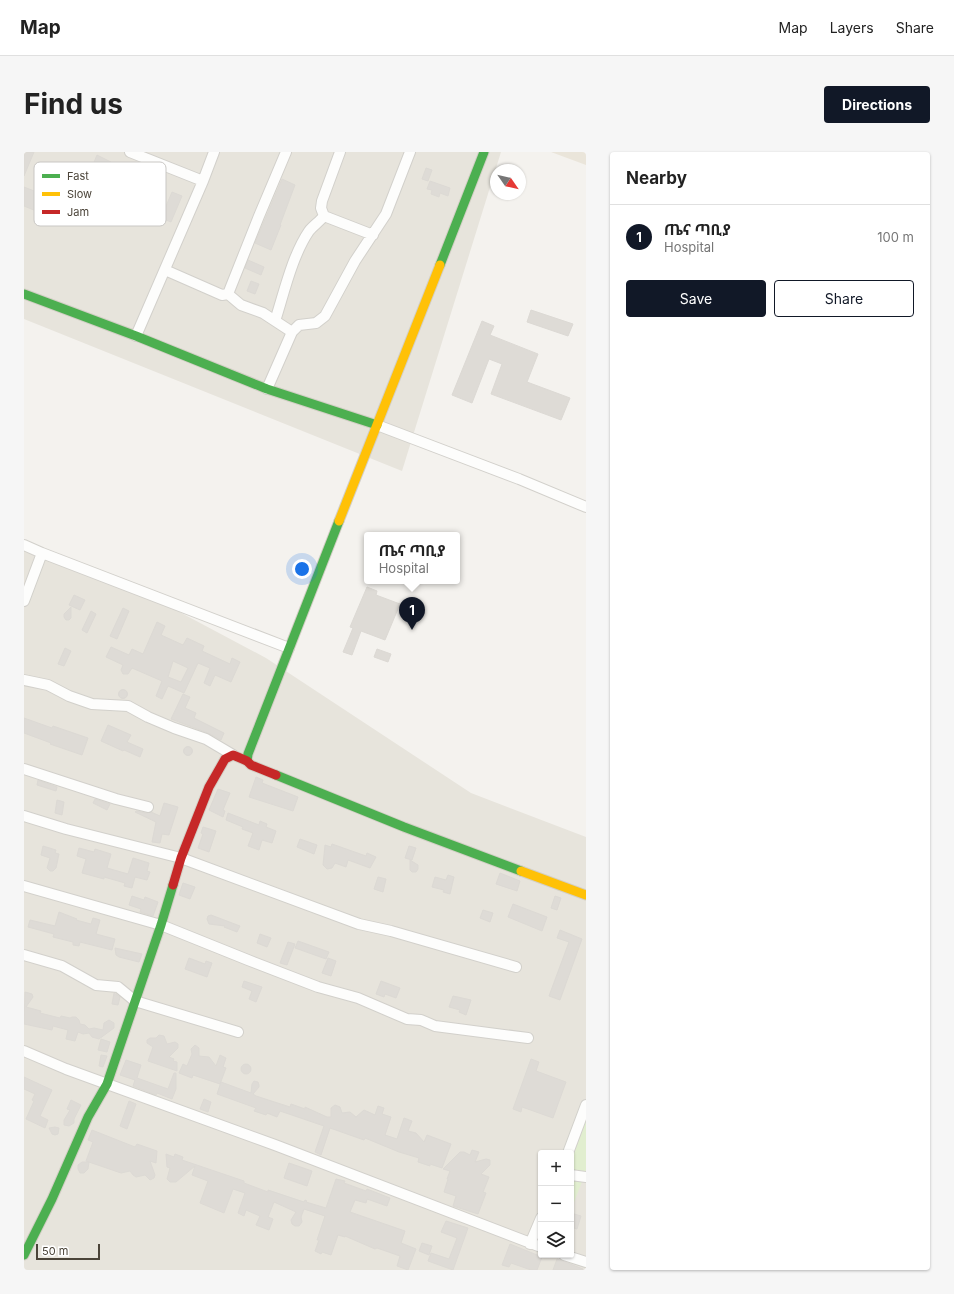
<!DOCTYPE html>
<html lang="en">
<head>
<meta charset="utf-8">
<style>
	body { margin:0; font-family:Inter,"Noto Sans Ethiopic",sans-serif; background:#f6f6f6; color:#222 }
	.controls { position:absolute; right:12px; bottom:12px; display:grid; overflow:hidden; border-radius:4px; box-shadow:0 1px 3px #0004 }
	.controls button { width:36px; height:36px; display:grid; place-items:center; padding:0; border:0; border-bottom:1px solid #e0e0e0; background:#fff; color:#222; font:20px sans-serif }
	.compass { position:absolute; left:466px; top:12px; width:36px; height:36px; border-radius:50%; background:#fff; box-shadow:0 1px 3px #0004; rotate:124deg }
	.scale { position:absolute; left:12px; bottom:10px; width:64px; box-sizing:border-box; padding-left:4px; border:2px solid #4b4439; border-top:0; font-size:11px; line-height:14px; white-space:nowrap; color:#4b4439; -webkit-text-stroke:3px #fff; paint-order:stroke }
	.you { position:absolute; left:278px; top:417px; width:14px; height:14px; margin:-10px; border:3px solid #fff; border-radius:50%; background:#1a73e8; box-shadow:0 0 0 6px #1a73e833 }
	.badge { display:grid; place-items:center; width:26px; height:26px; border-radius:50%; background:#111827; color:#fff; font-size:13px; font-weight:700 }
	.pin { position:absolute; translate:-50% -33px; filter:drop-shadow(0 1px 2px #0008) }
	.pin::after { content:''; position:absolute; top:21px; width:14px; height:12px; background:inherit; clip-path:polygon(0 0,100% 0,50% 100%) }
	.popup { position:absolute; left:340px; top:380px; width:96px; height:52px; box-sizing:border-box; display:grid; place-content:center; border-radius:4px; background:#fff; filter:drop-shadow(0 1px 3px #0005); font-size:13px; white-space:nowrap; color:#767676 }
	.popup b { font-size:15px; color:#222 }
	.popup::after { content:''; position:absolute; left:50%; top:100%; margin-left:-8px; border:8px solid transparent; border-top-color:#fff }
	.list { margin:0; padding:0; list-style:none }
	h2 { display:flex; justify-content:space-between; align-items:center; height:52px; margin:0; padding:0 16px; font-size:17px }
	h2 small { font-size:13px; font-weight:400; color:#767676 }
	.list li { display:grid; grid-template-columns:26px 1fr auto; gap:12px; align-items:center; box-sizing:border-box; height:64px; padding:0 16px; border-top:1px solid #e0e0e0 }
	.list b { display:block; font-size:15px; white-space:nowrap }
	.list p { margin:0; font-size:13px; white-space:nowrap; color:#767676 }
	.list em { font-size:13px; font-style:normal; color:#767676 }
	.actions { display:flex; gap:8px; padding:12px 16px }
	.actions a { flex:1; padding:9px 0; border:1px solid #111827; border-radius:4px; text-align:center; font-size:14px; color:#111827 }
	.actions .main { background:#111827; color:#fff }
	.icon { flex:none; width:22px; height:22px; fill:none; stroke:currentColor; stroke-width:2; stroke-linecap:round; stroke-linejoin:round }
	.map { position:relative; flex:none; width:562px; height:1118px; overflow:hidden; border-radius:4px }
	header { display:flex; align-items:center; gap:24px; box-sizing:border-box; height:56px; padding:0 20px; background:#fff; border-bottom:1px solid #e0e0e0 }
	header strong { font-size:19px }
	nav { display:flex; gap:22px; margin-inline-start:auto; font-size:14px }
	.intro { display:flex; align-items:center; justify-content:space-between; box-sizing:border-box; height:96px; padding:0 24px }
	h1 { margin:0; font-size:28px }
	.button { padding:10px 18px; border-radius:4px; background:#111827; color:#fff; font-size:14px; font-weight:700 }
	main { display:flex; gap:24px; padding:0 24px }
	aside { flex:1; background:#fff; border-radius:4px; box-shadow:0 1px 3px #0004 }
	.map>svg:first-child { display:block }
	.residential { fill:#e7e4dc; fill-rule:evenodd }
	.education { fill:#eae5da }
	.green { fill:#e1eecf }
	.building { fill:#dedbd6; stroke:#dcd9d4; fill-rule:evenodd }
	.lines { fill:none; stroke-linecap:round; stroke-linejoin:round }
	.street-casing { stroke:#d2d0cb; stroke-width:12 }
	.fast-casing { stroke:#d3cfc5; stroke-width:11 }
	.slow-casing { stroke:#d3cfc5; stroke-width:11 }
	.jam-casing { stroke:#d3cfc5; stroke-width:11 }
	.street { stroke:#fdfdfc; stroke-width:10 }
	.fast { stroke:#4caf50; stroke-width:9 }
	.slow { stroke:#ffc107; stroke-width:9 }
	.jam { stroke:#c62828; stroke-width:9 }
	.key { fill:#fff; stroke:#c9c7c4; stroke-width:1 }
	.key-label { font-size:11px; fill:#4b4439 }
</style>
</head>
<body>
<header>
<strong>Map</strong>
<nav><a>Map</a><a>Layers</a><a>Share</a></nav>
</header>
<div class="intro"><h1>Find us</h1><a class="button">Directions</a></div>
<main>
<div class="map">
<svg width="562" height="1118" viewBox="0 0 562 1118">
	<rect width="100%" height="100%" fill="#f4f2ee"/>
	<path class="residential" d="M0,0H477L378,319L0,167Z
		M0,391L86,423L242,506L447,641L562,685V1118H0ZM517,1001H547V1103H517Z"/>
	<path class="education" d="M527,0H562V13Z"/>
	<path class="green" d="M562,963V1019L549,1053L547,1052V1002Z"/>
	<path class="building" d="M0,0H10L0,24Z
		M73,3L87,10L74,42L22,63L0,54V35L23,44L35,40L33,35L48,29L50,34L62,29Z
		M402,16L408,18L404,29L398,27Z
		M258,27L271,33L256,73H257L247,98L231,91Z
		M406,29L426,36L424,44L416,41L415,45L407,42L408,38L403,37Z
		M148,40L158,44L147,70L137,66Z
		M224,108L240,115L237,123L221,116Z
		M227,129L235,132L231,142L223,139Z
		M507,158L549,172L544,184L503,170Z
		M458,169L470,174L466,183L514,202L503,230L546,246L537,268L467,242L478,212L465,207L448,251L428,243Z
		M343,435L353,439L352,443L376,452L361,488L337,479L328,503L319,500L329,476L326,475Z
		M50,443L61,448L56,458L45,453Z
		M47,455V466L45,468H42L40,465V462Z
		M99,456L105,459L93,487L86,484Z
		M67,459L72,462L63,481L58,478Z
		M133,470L141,474L137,483L159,493L163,486L180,494L178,499L206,512L208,506L216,510L207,530L191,523L186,534L180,531L186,516L174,511L160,541L144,534L138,547L132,544L138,529L108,516L104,522H99L97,518L99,513L82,505L87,495L105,503L108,497L119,502ZM149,509L164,516L157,530L144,525Z
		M41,496L47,499L40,514L34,512Z
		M353,497L367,502L364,510L350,505Z
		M94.5 542a4.5 4.5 0 1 1 9 0a4.5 4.5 0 1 1-9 0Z
		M159,542L166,545L161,556L172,561L170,566L200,581L197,588L184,581L147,567Z
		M0,566L28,576L29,574L64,586L58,603L26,592L27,591L0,581Z
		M84,573L107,583L103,590L119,597L116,605L100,598L99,599L77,589Z
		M159.5 599a4.5 4.5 0 1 1 9 0a4.5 4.5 0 1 1-9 0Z
		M232,625L239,628L238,631L274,645L269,659L225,645Z
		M14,628L33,635L32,639L13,633Z
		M194,637L206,641L199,658L201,659L199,665L185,658Z
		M71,647L86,652L83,658L69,651Z
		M33,648L40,650L38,663L31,661Z
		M140,651L154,655L145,683L138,682L136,691L128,690L132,670L111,660L112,659L122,661L127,660L136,664Z
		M204,661L235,673L236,669L243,672L242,675L252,679L248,691L238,688L235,698L224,694L229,681L218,677L219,675L202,668Z
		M179,675L192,679L185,700L174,696L179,682L177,681Z
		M276,687L293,693L290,702L273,695Z
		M308,692L342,704L343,701L352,705L346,716L324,708L322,715L311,711L308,716L303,717L299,713L301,693L307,695Z
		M19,694L32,698L31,701L35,702L32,716L29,719H26L23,716L26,706L17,703Z
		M385,694L392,696L388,708L381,706Z
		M55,696L70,700L71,697L87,702L83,716L104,722L109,706L125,711L123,719L126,720L123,728L111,725L108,736L100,734L101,731L80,725V727L58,721L62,707L53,704Z
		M386,708L394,713V717L392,720H388L386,718Z
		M476,721L496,729L493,739L472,732Z
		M424,723L430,725L426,742L419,740L420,738L408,735L411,725L422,728Z
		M354,725L362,727L359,740L350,737Z
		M159,731L171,735L166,747L155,743Z
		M108,744L120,748L121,745L134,750L129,764L116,760L117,757L105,753Z
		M531,744L537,746L533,758L527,756Z
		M489,752L523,765L518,779L484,765Z
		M459,758L469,761L466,770L456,766Z
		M35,760L53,767L52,768L67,772L69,766L76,768L72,782L91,787L88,798L56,790L55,794L49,793V790L29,785L30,782L4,775L6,768L31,774Z
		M187,763L216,774L213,780L200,775L201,774L185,772L183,767L184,764Z
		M536,778L558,787L536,848L525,844L545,790L533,786Z
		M236,782L247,786L243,795L233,791Z
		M274,789L305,800L302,807L271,796Z
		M264,790L271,792L263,813L256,811Z
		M91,796L118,802L115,810L95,805L92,803Z
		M165,806L181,812L182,809L188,811L183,825L161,817Z
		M304,806L312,809L307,824L298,821Z
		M220,829L238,835L232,850L225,847L228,839L218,835Z
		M357,829L376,836L372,846L361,842L360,845L352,842Z
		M1,840L8,842L9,845L2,855L17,859L16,861L36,866L37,864L46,866L48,865H52L55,868L56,872L61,873L65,877L70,876L79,878L80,871L85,868L90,871V876L75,887L68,885L65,881L59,882L54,880L51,889L42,887L44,878L29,874L28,878L0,872Z
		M90,841L96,845L94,853L88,852Z
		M429,844L447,848L442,863L435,860L436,858L425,855Z
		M135,883L140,884L143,892L151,890L154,892V896L145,905L150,907L149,909L153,910V919L124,909L129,895L123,891V888L126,886H132Z
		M77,887L86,890L83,900L74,898Z
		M171,893L175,896V904L185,905L192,914L196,903L202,906L199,915L202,916L196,932L169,923L168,926L155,921L159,912L163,914L168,902L167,897Z
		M77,903L83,904L79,915L75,914Z
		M507,907L515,910L512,919L542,930L529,966L498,955L497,960L489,957Z
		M102,908L117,913L113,926L144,937L150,921H152V937L148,947L133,941L132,943L109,934L111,928L96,923Z
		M217 917a5 5 0 1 1 10 0a5 5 0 1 1-10 0Z
		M0,925L28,938L16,964L24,968L21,976L2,967L10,949L8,948L11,942L0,937Z
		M230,929L234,930L235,933V935L229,942L232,944L266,955L267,952L281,957V955L303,965H307V956L311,953L316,955L318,961L326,960L332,965L340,958L351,963L354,954L360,956L358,962L367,965L361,983L373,987L380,966L388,969L384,979L392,981L400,990L403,983L427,992L418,1016L406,1012V1014L394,1010L395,1006L375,1000L341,986L340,988L306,976L297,1003L291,1000L300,974L256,959L253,965L243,961L242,963L230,959L232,956L193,942L197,930L227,941L228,932Z
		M180,947L187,950L184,960L176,957Z
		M47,948L57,953L50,967V971L45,974L40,973V968L46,958L43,957Z
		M105,949L112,952L103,977L96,974Z
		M31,975L35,976L34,982L31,983L28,982L25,976Z
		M68,978L111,995L113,992L133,999L132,1011L126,1009L131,1023L130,1026L126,1028L121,1023L112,1025L109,1023L106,1019L97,1021L62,1009L69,990L64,988Z
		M448,998L455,1000L451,1010L462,1007L466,1008V1013L457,1022L465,1025L459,1040L462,1041L454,1062L429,1054L432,1044L420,1040L424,1027H423L426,1019L419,1017L436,1000H440L446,1003Z
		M142,1002L150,1005L151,1002L159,1005L158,1008L220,1029V1031L244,1040V1038L280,1050L281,1048L283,1049L282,1050L302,1056L312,1027L321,1029L320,1031L342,1039L343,1037L366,1046L363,1054L343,1047L342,1051L331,1048L326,1060L381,1079L377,1091L392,1097L384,1118L373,1114L376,1104L353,1096L351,1097L321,1084V1085L314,1083L307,1103L298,1100L297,1102L291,1099L295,1088H293L301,1064L280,1057L277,1065L278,1070L275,1074H271L268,1072L267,1068L272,1060L250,1050L244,1065L249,1067L245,1078L232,1073L236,1064L222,1058L220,1064L214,1061L221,1041L209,1037L200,1061L176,1051L184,1029L168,1023L171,1014L152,1030H146L143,1027L146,1016L143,1015Z
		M58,1010H65L64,1017L60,1021H56L54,1017V1013Z
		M265,1011L288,1019L283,1034L260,1026Z
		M547,1061L557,1064L553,1077L547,1075Z
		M422,1069L444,1076L429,1118L404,1109L407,1101L425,1107L433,1086L417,1080Z
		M398,1091L408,1094L405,1103L395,1099Z
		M486,1092L518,1105L513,1118H507L487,1111L485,1115L478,1113Z
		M533,1107L559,1117V1118H529Z"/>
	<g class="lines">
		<defs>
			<path id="street" d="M106,0L179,29L190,0
				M262,0L235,64L204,142L217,153L239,161L268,180
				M316,0L298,49L297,56L300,64L349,83
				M141,118L198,143L204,142
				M251,169C260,141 268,104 285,79C289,74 296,69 300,64
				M112,184L179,29
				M243,237L268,180L275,173L292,171L301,164L331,109L362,62L386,0
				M353,273L495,327L562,355
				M0,393L18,401L265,496
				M0,449L18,401
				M0,528L24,533L45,544L68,552L104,554L124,565L150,576L182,587L209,603
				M0,617L92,647L124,655
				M0,664L42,677L157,706L335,772L367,779L492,815
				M0,734L137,773L224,808L294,835L334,846L383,867L397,868L411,874L504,886
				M0,803L38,814L72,833L94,835L111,849L214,880
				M0,899L42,917L251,993L517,1095
				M544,1001L562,953
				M547,1023L562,1025
				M506,1092L517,1066
				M540,1103L562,1110"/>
			<path id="fast" d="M416,113L460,0
				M0,142L112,184L243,237L353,273
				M223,609L224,602L315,369
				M252,623L380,675L497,719
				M0,1103L28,1047L64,965L83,932L137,773L149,733"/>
			<path id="slow" d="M315,369L416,113
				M497,719L562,743"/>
			<path id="jam" d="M149,733L157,706L185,635L201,607L209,603L223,609L227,613L252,623"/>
		</defs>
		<use href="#street" class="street-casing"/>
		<use href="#fast" class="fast-casing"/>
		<use href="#slow" class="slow-casing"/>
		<use href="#jam" class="jam-casing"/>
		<use href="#street" class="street"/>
		<use href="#fast" class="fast"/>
		<use href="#slow" class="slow"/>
		<use href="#jam" class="jam"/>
	</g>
	<rect x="10" y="10" width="132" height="64" rx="6" class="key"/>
	<rect x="18" y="22" width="18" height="4" fill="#4caf50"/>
	<rect x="18" y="40" width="18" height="4" fill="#ffc107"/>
	<rect x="18" y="58" width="18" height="4" fill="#c62828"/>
	<g class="key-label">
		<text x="43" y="28">Fast</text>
		<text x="43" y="46">Slow</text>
		<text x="43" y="64">Jam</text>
	</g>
</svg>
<div class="controls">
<button>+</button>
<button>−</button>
<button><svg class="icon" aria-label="layers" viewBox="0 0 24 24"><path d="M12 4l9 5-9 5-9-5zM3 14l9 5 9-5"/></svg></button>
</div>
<svg class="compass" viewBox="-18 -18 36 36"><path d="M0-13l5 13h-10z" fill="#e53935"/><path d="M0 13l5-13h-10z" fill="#767676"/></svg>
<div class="scale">50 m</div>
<div class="you"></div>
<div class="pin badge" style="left:388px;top:478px">1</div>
<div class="popup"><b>ጤና ጣቢያ</b>Hospital</div>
</div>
<aside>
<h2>Nearby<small></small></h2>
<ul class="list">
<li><span class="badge">1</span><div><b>ጤና ጣቢያ</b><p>Hospital</p></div><em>100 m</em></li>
</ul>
<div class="actions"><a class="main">Save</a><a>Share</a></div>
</aside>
</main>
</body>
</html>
